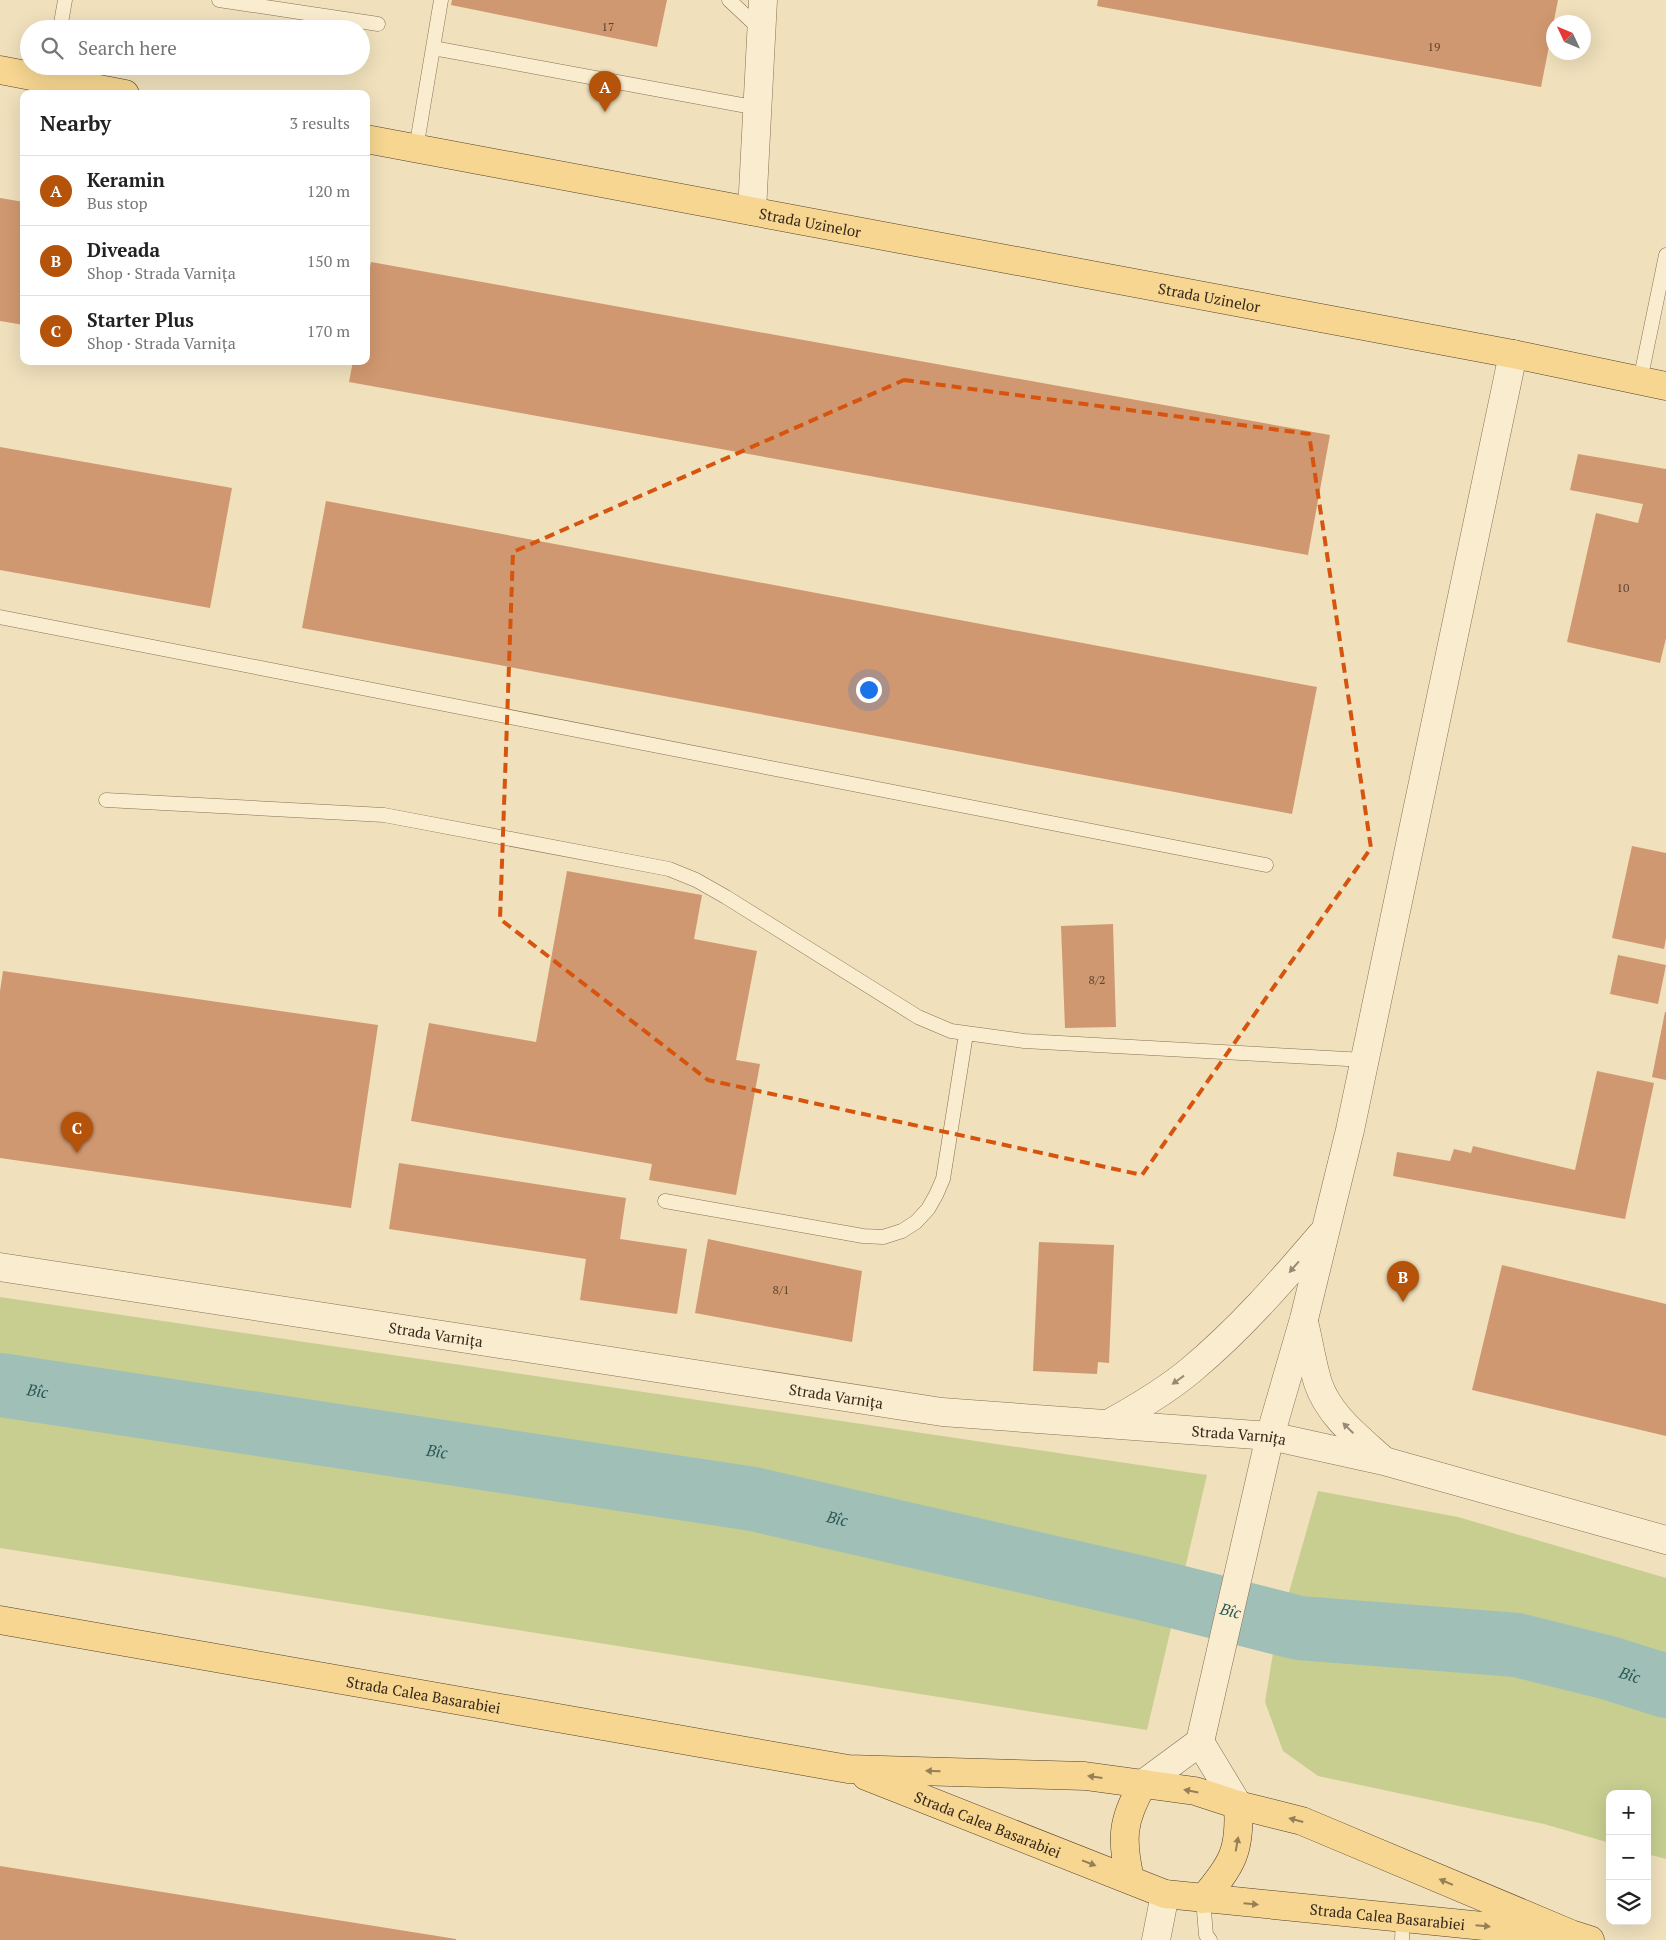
<!DOCTYPE html>
<html lang="en">
<head>
<meta charset="utf-8">
<style>
	body { margin:0; font-family:"PT Serif",serif; background:#f2f2f2; color:#222 }
	.controls { position:absolute; right:15px; bottom:15px; display:grid; overflow:hidden; border-radius:10px; box-shadow:0 5px 20px #0002 }
	.controls button { width:45px; height:45px; display:grid; place-items:center; padding:0; border:0; border-bottom:1px solid #e0e0e0; background:#fff; color:#222; font:25px sans-serif }
	.compass { position:absolute; left:1546px; top:15px; width:45px; height:45px; border-radius:50%; background:#fff; box-shadow:0 5px 20px #0002; rotate:314deg }
	.you { position:absolute; left:868px; top:689px; width:18px; height:18px; margin:-12px; border:4px solid #fff; border-radius:50%; background:#1a73e8; box-shadow:0 0 0 8px #1a73e833 }
	.badge { display:grid; place-items:center; width:32px; height:32px; border-radius:50%; background:#b45309; color:#fff; font-size:16px; font-weight:700 }
	.pin { position:absolute; translate:-50% -41px; filter:drop-shadow(0 1px 2px #0008) }
	.pin::after { content:''; position:absolute; top:26px; width:18px; height:15px; background:inherit; clip-path:polygon(0 0,100% 0,50% 100%) }
	.list { margin:0; padding:0; list-style:none }
	h2 { display:flex; justify-content:space-between; align-items:center; height:65px; margin:0; padding:0 20px; font-size:21px }
	h2 small { font-size:16px; font-weight:400; color:#767676 }
	.list li { display:grid; grid-template-columns:32px 1fr auto; gap:15px; align-items:center; box-sizing:border-box; height:70px; padding:0 20px; border-top:1px solid #e0e0e0 }
	.list b { display:block; font-size:19px; white-space:nowrap }
	.list p { margin:0; font-size:16px; white-space:nowrap; color:#767676 }
	.list em { font-size:16px; font-style:normal; color:#767676 }
	.icon { flex:none; width:28px; height:28px; fill:none; stroke:currentColor; stroke-width:2; stroke-linecap:round; stroke-linejoin:round }
	.map { position:relative; flex:none; width:1666px; height:1940px; overflow:hidden }
	.search { position:absolute; background:#fff; box-shadow:0 5px 20px #0002; left:20px; top:20px; width:350px; height:55px; display:flex; align-items:center; gap:12px; box-sizing:border-box; padding:0 18px; border-radius:28px; color:#767676; font-size:19px }
	.panel { position:absolute; background:#fff; box-shadow:0 5px 20px #0002; left:20px; top:90px; width:350px; height:275px; border-radius:10px }
	.map>svg:first-child { display:block }
	.green { fill:#c7ce90 }
	.lines { fill:none; stroke-linecap:round; stroke-linejoin:round }
	.river { stroke:#a0c0b7; stroke-width:64 }
	.building { fill:#d09870 }
	.service-casing { stroke:#887055; stroke-width:15 }
	.minor-casing { stroke:#887055; stroke-width:29 }
	.tertiary-casing { stroke:#887055; stroke-width:29 }
	.primary-casing { stroke:#553e2a; stroke-width:29 }
	.service { stroke:#faedcf; stroke-width:14 }
	.minor { stroke:#faedcf; stroke-width:28 }
	.tertiary { stroke:#faedcf; stroke-width:28 }
	.primary { stroke:#f6d691; stroke-width:28 }
	.oneway { fill:#988a75 }
	.oneway2 { fill:#967f56 }
	.marked { fill:none; stroke:#d6540e; stroke-width:4; stroke-dasharray:10 6; stroke-linejoin:round }
	.labels { text-anchor:middle; dominant-baseline:central; stroke-width:4; stroke-linejoin:round; paint-order:stroke }
	.number-label { font-size:12px; fill:#5c4430 }
	.street-label { font-size:15px; fill:#36281b; stroke:#f7eacc }
	.water-label { font-size:16px; font-style:italic; fill:#295754; stroke:#f7eacc }
</style>
</head>
<body>
<div class="map">
<svg width="1666" height="1940" viewBox="0 0 1666 1940">
	<rect width="100%" height="100%" fill="#f0e0bc"/>
	<path class="green" d="M0,1297L1207,1475L1147,1730L0,1548Z
		M1318,1491L1458,1517L1666,1578V1859L1647,1854V1794H1610V1843L1544,1824L1318,1776L1283,1751L1265,1702L1275,1641Z"/>
	<g class="lines">
		<path class="river" id="s1" d="M0,1385L753,1499L1150,1590L1299,1628L1517,1645L1609,1668L1666,1686"/>
	</g>
	<path class="building" d="M452,0H667L657,47L451,5Z
		M1098,0H1558L1541,87L1097,6Z
		M0,198L24,202V325L0,321Z
		M371,262L1330,435L1308,555L349,382L353,361H366V288Z
		M0,447L232,488L210,608L0,570Z
		M1578,454L1666,469V638L1660,663L1567,642L1596,513L1638,523L1643,504L1570,490Z
		M326,501L1317,687L1292,814L302,628Z
		M1632,846L1666,853V938L1664,949L1612,938Z
		M567,871L702,895L694,939L757,951L736,1060L760,1064L736,1195L649,1180L652,1164L411,1121L429,1023L536,1042Z
		M1113,924L1116,1027L1065,1028L1061,926Z
		M1618,955L1666,965L1658,1004L1610,994Z
		M3,971L378,1025L351,1208L0,1158V991Z
		M1665,1012H1666V1080L1652,1077Z
		M1597,1071L1654,1083L1625,1219L1393,1176L1397,1152L1450,1161L1454,1149L1471,1153L1473,1146L1575,1170Z
		M399,1163L626,1198L620,1239L687,1249L677,1314L580,1300L586,1259L389,1229Z
		M708,1239L862,1271L852,1342L695,1313Z
		M1039,1242L1114,1245L1109,1363L1098,1362L1097,1374L1033,1371Z
		M1502,1265L1666,1304V1436L1472,1390Z
		M0,1866L456,1939V1940H0Z"/>
	<g class="lines">
		<defs>
			<path id="service" d="M219,0L378,24
				M729,0L761,30
				M60,29L65,0
				M433,48L758,108
				M416,149L441,0
				M1640,381L1666,255
				M0,617L1266,865
				M106,800L384,815L669,869L696,880L726,897L918,1017L951,1031L1024,1041L1365,1060
				M665,1201L863,1236L883,1237L902,1231L916,1222L928,1209L936,1195L943,1179L966,1034
				M1203,1899L1206,1935L1210,1940
				M1402,1940L1403,1918"/>
			<path id="minor" d="M752,211L763,0
				M1156,1940L1165,1894"/>
			<g id="tertiary">
				<path id="s2" d="M0,1267L942,1412L1270,1436L1384,1461L1666,1540"/>
				<path d="M1304,1322C1309,1342 1312,1364 1318,1383C1329,1416 1359,1438 1383,1460"/>
				<path d="M1108,1424C1137,1408 1166,1391 1191,1370C1240,1329 1281,1282 1321,1235"/>
				<path d="M1200,1742L1238,1805"/>
				<path d="M1143,1784L1200,1742L1270,1436L1304,1319L1350,1130L1513,354"/>
			</g>
			<g id="primary">
				<path d="M0,70L125,94"/>
				<path id="s3" d="M366,139L1513,354L1666,386"/>
				<path id="s4" d="M0,1620L848,1769L1085,1776L1195,1791L1238,1805L1302,1821L1571,1934L1590,1940"/>
				<path id="s5" d="M866,1776L1165,1894L1543,1932"/>
				<path d="M1130,1879C1121,1839 1122,1820 1143,1784"/>
				<path d="M1203,1899C1232,1865 1241,1851 1238,1805"/>
			</g>
		</defs>
		<use href="#service" class="service-casing"/>
		<use href="#minor" class="minor-casing"/>
		<use href="#tertiary" class="tertiary-casing"/>
		<use href="#primary" class="primary-casing"/>
		<use href="#service" class="service"/>
		<use href="#minor" class="minor"/>
		<use href="#tertiary" class="tertiary"/>
		<use href="#primary" class="primary"/>
	</g>
	<defs><path id="oneway-solid" d="M-6-.8H1V-3.2L6.5 0L1 3.2V.8H-6Z" transform="scale(1.25)"/></defs>
	<g class="oneway">
		<use href="#oneway-solid" transform="translate(1294 1267) rotate(131)"/>
		<use href="#oneway-solid" transform="translate(1178 1380) rotate(144)"/>
		<use href="#oneway-solid" transform="translate(1348 1428) rotate(-135)"/>
	</g>
	<g class="oneway2">
		<use href="#oneway-solid" transform="translate(933 1771) rotate(-178)"/>
		<use href="#oneway-solid" transform="translate(1095 1777) rotate(-172)"/>
		<use href="#oneway-solid" transform="translate(1191 1791) rotate(-169)"/>
		<use href="#oneway-solid" transform="translate(1296 1820) rotate(-165)"/>
		<use href="#oneway-solid" transform="translate(1237 1844) rotate(-80)"/>
		<use href="#oneway-solid" transform="translate(1089 1863) rotate(21)"/>
		<use href="#oneway-solid" transform="translate(1446 1882) rotate(-157)"/>
		<use href="#oneway-solid" transform="translate(1251 1904) rotate(5)"/>
		<use href="#oneway-solid" transform="translate(1483 1926) rotate(5)"/>
	</g>
	<path class="marked" d="M904,380L1309,434L1371,848L1142,1175L708,1080L500,919L513,552Z"/>
	<g class="labels">
		<g class="number-label">
			<text x="608" y="26">17</text>
			<text x="1434" y="46">19</text>
			<text x="1623" y="587">10</text>
			<text x="1097" y="979">8/2</text>
			<text x="781" y="1289">8/1</text>
		</g>
		<g class="street-label">
			<text stroke="none"><textPath href="#s3" startOffset="452">Strada Uzinelor</textPath></text>
			<text stroke="none"><textPath href="#s3" startOffset="858">Strada Uzinelor</textPath></text>
			<text stroke="none"><textPath href="#s2" startOffset="441">Strada Varnița</textPath></text>
			<text stroke="none"><textPath href="#s2" startOffset="846">Strada Varnița</textPath></text>
			<text stroke="none"><textPath href="#s2" startOffset="1251">Strada Varnița</textPath></text>
			<text stroke="none"><textPath href="#s4" startOffset="430">Strada Calea Basarabiei</textPath></text>
			<text stroke="none"><textPath href="#s5" startOffset="131">Strada Calea Basarabiei</textPath></text>
			<text stroke="none"><textPath href="#s5" startOffset="545">Strada Calea Basarabiei</textPath></text>
		</g>
		<g class="water-label">
			<text stroke="none"><textPath href="#s1" startOffset="38">Bîc</textPath></text>
			<text stroke="none"><textPath href="#s1" startOffset="442">Bîc</textPath></text>
			<text stroke="none"><textPath href="#s1" startOffset="848">Bîc</textPath></text>
			<text stroke="none"><textPath href="#s1" startOffset="1252">Bîc</textPath></text>
			<text stroke="none"><textPath href="#s1" startOffset="1658">Bîc</textPath></text>
		</g>
	</g>
</svg>
<div class="controls">
<button>+</button>
<button>−</button>
<button><svg class="icon" aria-label="layers" viewBox="0 0 24 24"><path d="M12 4l9 5-9 5-9-5zM3 14l9 5 9-5"/></svg></button>
</div>
<svg class="compass" viewBox="-18 -18 36 36"><path d="M0-13l5 13h-10z" fill="#e53935"/><path d="M0 13l5-13h-10z" fill="#767676"/></svg>
<div class="you"></div>
<div class="pin badge" style="left:605px;top:112px">A</div>
<div class="pin badge" style="left:1403px;top:1302px">B</div>
<div class="pin badge" style="left:77px;top:1153px">C</div>
<div class="search"><svg class="icon" aria-label="search" viewBox="0 0 24 24"><circle cx="10" cy="10" r="6"/><path d="M15 15l6 6"/></svg>Search here</div>
<section class="panel">
<h2>Nearby<small>3 results</small></h2>
<ul class="list">
<li><span class="badge">A</span><div><b>Keramin</b><p>Bus stop</p></div><em>120 m</em></li>
<li><span class="badge">B</span><div><b>Diveada</b><p>Shop · Strada Varnița</p></div><em>150 m</em></li>
<li><span class="badge">C</span><div><b>Starter Plus</b><p>Shop · Strada Varnița</p></div><em>170 m</em></li>
</ul>
</section>
</div>
</body>
</html>
